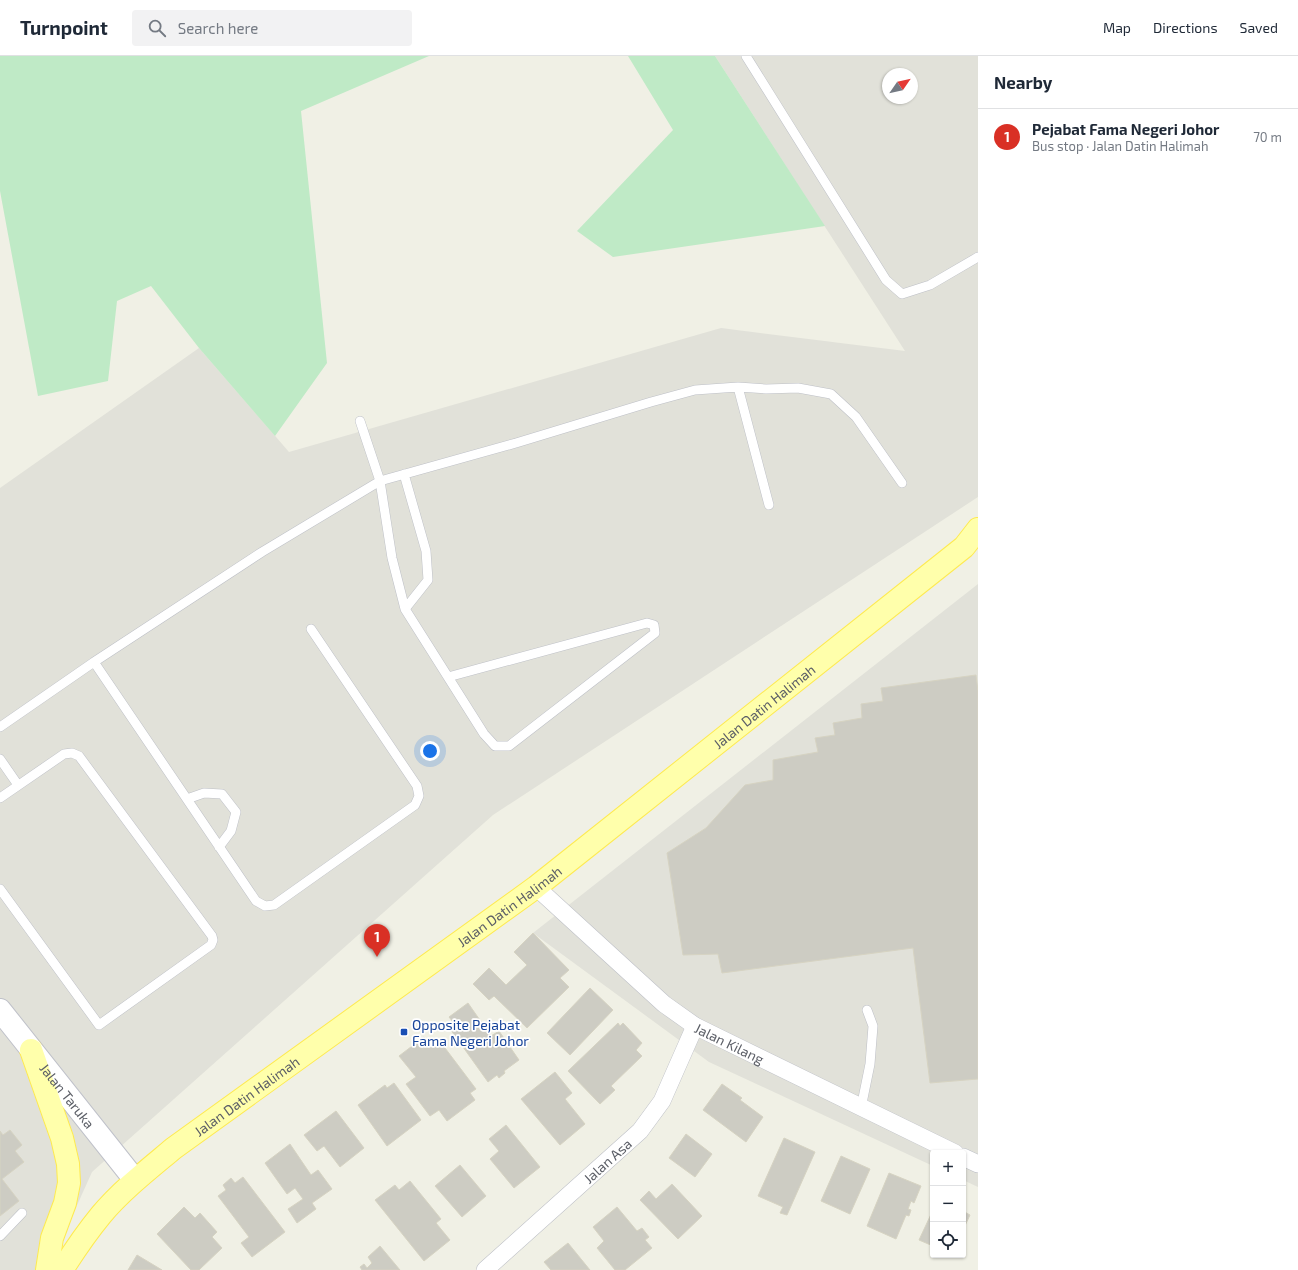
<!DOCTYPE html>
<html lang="en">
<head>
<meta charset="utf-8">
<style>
	body { margin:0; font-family:"Exo 2",sans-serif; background:#f2f2f3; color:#1f2937 }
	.controls { position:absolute; right:12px; bottom:12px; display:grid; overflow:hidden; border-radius:4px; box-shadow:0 1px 3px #0004 }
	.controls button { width:36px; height:36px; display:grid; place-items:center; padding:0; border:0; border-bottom:1px solid #e0e1e3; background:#fff; color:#1f2937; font:20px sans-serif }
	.compass { position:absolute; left:882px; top:12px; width:36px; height:36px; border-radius:50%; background:#fff; box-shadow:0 1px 3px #0004; rotate:56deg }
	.you { position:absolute; left:430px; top:695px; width:14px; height:14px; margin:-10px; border:3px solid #fff; border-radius:50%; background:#1a73e8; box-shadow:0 0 0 6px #1a73e833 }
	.badge { display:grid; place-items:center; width:26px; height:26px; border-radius:50%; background:#d93025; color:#fff; font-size:13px; font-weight:700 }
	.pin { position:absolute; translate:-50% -33px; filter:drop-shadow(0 1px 2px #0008) }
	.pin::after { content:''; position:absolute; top:21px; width:14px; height:12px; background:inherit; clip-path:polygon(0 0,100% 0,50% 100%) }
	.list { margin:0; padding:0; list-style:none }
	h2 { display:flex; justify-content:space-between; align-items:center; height:52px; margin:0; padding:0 16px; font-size:17px }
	h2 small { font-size:13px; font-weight:400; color:#747a83 }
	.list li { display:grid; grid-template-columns:26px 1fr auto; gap:12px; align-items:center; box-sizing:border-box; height:56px; padding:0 16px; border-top:1px solid #e0e1e3 }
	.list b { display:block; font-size:15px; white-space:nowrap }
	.list p { margin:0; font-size:13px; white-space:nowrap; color:#747a83 }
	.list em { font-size:13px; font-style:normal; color:#747a83 }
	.icon { flex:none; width:22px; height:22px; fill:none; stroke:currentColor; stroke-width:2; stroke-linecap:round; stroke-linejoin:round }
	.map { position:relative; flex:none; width:978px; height:1214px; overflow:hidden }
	header { display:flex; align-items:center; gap:24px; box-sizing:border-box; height:56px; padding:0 20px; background:#fff; border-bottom:1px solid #e0e1e3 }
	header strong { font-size:19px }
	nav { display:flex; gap:22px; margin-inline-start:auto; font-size:14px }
	.search { width:280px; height:36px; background:#f2f2f3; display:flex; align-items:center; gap:10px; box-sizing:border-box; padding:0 14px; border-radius:4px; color:#747a83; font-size:15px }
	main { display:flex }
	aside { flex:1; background:#fff }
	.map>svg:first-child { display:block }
	.industrial { fill:#e1e1d9; fill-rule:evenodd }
	.green { fill:#bfeac6 }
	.building { fill:#cdccc3; stroke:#d6d3c2 }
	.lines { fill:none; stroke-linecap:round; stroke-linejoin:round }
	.lane-casing { stroke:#bec0c7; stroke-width:10 }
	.street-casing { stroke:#bec0c7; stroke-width:18 }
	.secondary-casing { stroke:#bfc1c9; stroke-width:24 }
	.primary-casing { stroke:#feea50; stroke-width:24 }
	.lane { stroke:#fff; stroke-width:9 }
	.street { stroke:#fff; stroke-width:17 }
	.secondary { stroke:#fff; stroke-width:22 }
	.primary { stroke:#ffffab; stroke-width:22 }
	.transit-dot { fill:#1a4fb4; stroke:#fff; stroke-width:1.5 }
	.labels { text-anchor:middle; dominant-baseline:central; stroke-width:3.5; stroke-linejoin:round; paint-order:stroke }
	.street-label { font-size:14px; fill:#5c5f67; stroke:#fff }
	.transit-label { font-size:14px; fill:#164399; stroke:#fff; text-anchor:start }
</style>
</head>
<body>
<header>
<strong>Turnpoint</strong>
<div class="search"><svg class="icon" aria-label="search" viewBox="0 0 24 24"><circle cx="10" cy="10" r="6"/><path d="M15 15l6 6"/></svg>Search here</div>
<nav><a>Map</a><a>Directions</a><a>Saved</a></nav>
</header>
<main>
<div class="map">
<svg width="978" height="1214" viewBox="0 0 978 1214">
	<rect width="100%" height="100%" fill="#f0f0e5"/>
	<path class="industrial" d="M715,0H978V441L493,759L92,1116L48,1214H0V432L199,292L289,396L721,272L905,295ZM888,18H912V42H888Z
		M978,528V1131L963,1124V1097H933V1110L709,1006L533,877Z"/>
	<path class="green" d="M0,0H429L301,55L327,307L275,380L199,292L151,230L117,245L108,325L38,340L0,135Z
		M628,0H715L825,170L613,201L577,175L673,74Z"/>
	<path class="building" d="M976,619L978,635V1023L930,1027L913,892L722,917L718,898L683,899L667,797L706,772L745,729L773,724V704L818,696L815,682L835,679L833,667L862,662L861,648L883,645L881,632Z
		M533,877L569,914L560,922L569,931L527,972L494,940L489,944L473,928L489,912L506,929L527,909L514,896Z
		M590,932L613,954L570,999L547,977Z
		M468,947L491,980L499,975L519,1004L504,1015L505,1017L499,1022L497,1019L488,1026L448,970L453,966L449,961Z
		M618,967L620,970L623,967L642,987L636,994L642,1000L611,1030L615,1034L600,1048L568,1015Z
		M424,981L431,990L439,984L476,1033L470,1037L475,1044L447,1065L439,1054L430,1060L406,1028L416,1021L399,1000Z
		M555,1016L572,1037L565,1043L585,1068L560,1089L521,1043Z
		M394,1027L421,1064L387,1090L358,1049L385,1029L387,1032Z
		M722,1028L742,1042L740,1044L763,1061L746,1086L703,1054Z
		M336,1055L364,1092L340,1111L324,1090L317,1095L304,1079Z
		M506,1069L540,1111L514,1132L490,1103L499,1095L489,1083Z
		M10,1074L22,1089L15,1095L24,1106L2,1123L19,1145L0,1160V1075L3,1079Z
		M686,1078L712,1098L695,1121L669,1102Z
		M784,1082L815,1096L787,1159L780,1157L783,1151L758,1140Z
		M290,1088L311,1119L318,1114L332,1133L312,1147L316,1153L297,1167L288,1153L303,1143L295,1132L287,1138L265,1107Z
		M841,1100L870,1113L850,1158L821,1145Z
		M460,1109L486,1140L462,1161L435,1130Z
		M889,1117L921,1130L914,1147L911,1145L908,1153L911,1154L909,1160L906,1159L896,1183L867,1170Z
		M243,1121L285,1176L252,1201L241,1187L249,1181L218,1140L226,1134L223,1129L231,1122L235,1127Z
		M410,1125L441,1163L436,1167L450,1184L424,1205L375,1144L395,1129L399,1134Z
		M672,1128L702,1160L678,1183L640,1144L649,1135L656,1143Z
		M184,1151L195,1162L200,1157L217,1176L212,1181L222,1192L199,1214H191L157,1178Z
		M617,1151L637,1175L642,1172L649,1181L645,1184L652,1192L625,1214H615L597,1192L604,1185L593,1171Z
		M933,1154V1190L919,1184Z
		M963,1155L970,1159L963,1174Z
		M568,1187L590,1214H551L544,1206Z
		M380,1190L400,1214H362L360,1211L364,1208L367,1212L372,1207L368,1201Z
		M137,1199L162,1214H128Z"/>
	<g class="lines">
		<defs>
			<path id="lane" d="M746,0L886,224L902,238L930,229L978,201
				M738,331L769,449
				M360,365L380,425L392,502L405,553L484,678L495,690H509L655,577L654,569L647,567L448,621
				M404,418L426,495L428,524L405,553
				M94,606L256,845L265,850L274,849L415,749L419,740L417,730L311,573
				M0,671L94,606L262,496L380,425L516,387L651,346L695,334L738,331L766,333L798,332L831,338L856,361L902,427
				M0,703L18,729
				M0,742L64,698L72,697L79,700L212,880L213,884L211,889L99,969L0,833
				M187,743L204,737L222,738L236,756L231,775L219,791
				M861,1052L870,1008L873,970L867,954
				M0,1180L22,1157"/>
			<g id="street">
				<path id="s1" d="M536,831L664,948L695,970L955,1097"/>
				<path d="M963,1101L978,1108"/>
				<path id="s2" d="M485,1214L640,1075L662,1045L695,970"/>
			</g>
			<g id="secondary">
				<path id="s3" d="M0,954L135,1124"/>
			</g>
			<g id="primary">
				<path d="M31,994L62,1082L68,1108L69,1127L65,1147L52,1182L47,1214"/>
				<path id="s4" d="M62,1214C74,1195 87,1176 101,1159C122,1134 149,1113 174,1092L536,831L964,491L978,473"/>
			</g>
		</defs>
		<use href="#lane" class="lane-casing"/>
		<use href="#street" class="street-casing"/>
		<use href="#secondary" class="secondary-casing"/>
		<use href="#primary" class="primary-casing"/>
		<use href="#lane" class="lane"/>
		<use href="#street" class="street"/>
		<use href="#secondary" class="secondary"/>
		<use href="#primary" class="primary"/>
	</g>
	<rect class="transit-dot" x="400" y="972" width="8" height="8" rx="2"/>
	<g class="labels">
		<g class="street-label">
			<text stroke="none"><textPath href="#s4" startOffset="904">Jalan Datin Halimah</textPath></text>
			<text stroke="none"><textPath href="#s4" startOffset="580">Jalan Datin Halimah</textPath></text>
			<text stroke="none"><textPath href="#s1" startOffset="250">Jalan Kilang</textPath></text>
			<text stroke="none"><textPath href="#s3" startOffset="109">Jalan Taruka</textPath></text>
			<text stroke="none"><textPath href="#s4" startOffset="256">Jalan Datin Halimah</textPath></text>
			<text stroke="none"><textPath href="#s2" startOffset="164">Jalan Asa</textPath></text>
		</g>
		<g class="transit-label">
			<text x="412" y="968">Opposite Pejabat<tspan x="412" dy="16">Fama Negeri Johor</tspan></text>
		</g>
	</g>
</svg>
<div class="controls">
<button>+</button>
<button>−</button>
<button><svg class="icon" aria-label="locate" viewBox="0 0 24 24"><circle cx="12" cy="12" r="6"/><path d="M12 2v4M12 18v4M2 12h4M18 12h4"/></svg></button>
</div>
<svg class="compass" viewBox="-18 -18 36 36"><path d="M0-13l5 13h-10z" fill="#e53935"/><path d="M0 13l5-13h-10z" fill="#747a83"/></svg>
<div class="you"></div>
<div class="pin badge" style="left:377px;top:901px">1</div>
</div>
<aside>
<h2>Nearby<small></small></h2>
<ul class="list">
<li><span class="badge">1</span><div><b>Pejabat Fama Negeri Johor</b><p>Bus stop · Jalan Datin Halimah</p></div><em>70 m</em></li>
</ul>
</aside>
</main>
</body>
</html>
